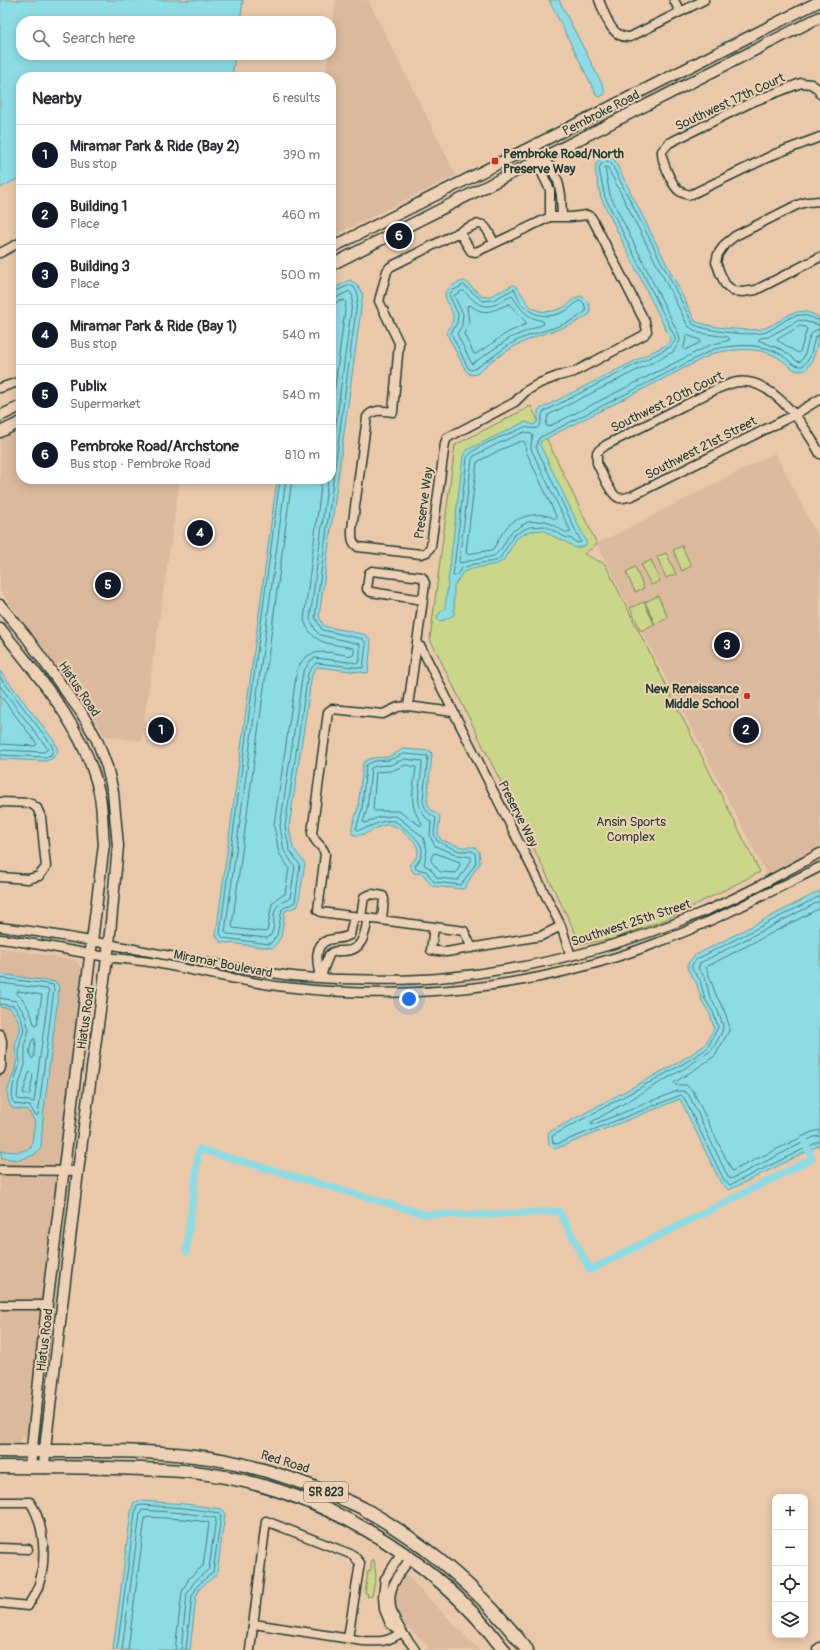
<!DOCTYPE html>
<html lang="en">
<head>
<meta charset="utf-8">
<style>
	body { margin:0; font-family:Pangolin,sans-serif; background:#f2f2f3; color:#2b2b33 }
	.controls { position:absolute; right:12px; bottom:12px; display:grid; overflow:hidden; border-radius:8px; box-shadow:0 2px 10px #0003 }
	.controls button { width:36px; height:36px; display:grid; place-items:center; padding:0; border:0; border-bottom:1px solid #e1e1e2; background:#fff; color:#2b2b33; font:20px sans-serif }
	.you { position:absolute; left:409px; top:999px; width:14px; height:14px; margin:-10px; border:3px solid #fff; border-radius:50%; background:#1a73e8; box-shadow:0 0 0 6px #1a73e833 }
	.badge { display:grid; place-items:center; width:26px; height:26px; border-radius:50%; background:#111827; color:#fff; font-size:13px; font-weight:700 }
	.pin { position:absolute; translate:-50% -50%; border:2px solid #fff; box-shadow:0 1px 4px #0006 }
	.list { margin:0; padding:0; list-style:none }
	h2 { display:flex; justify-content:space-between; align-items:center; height:52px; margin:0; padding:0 16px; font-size:17px }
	h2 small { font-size:13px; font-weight:400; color:#7c7c81 }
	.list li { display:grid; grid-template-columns:26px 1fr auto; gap:12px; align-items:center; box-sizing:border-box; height:60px; padding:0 16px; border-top:1px solid #e1e1e2 }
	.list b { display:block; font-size:15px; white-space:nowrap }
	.list p { margin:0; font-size:13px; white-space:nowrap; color:#7c7c81 }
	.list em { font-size:13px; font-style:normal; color:#7c7c81 }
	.icon { flex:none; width:22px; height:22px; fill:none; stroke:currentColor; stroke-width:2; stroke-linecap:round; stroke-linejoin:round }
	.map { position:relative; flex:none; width:820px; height:1650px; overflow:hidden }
	.search { position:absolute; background:#fff; box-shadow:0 2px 10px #0003; left:16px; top:16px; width:320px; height:44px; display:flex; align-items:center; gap:10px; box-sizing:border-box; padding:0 14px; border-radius:16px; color:#7c7c81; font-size:15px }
	.panel { position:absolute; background:#fff; box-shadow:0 2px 10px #0003; left:16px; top:72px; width:320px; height:412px; border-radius:16px }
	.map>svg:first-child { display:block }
	.built { fill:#dab99c }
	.green { fill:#cad689; stroke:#748a5e }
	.water { fill:#8cdce6; stroke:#609c9f }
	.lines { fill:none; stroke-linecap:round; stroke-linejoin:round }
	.shore { stroke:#4b7d7b; stroke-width:1 }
	.canal { stroke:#8cdce6; stroke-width:7 }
	.minor-casing { stroke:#1f3d34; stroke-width:11 }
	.major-casing { stroke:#1f3d34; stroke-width:13 }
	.highway-casing { stroke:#1f3d34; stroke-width:15 }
	.minor { stroke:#eed1b5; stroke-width:8 }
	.major { stroke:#eed1b5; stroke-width:10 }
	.highway { stroke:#eed1b5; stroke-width:12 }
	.poi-dot { fill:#c8321e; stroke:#eed1b5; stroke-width:1.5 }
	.labels { text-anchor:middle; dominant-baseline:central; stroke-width:4; stroke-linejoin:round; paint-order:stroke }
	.shield { fill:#eed1b5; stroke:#5d695b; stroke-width:1 }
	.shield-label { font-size:12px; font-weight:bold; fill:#1f3d34 }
	.street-label { font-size:13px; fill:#1f3d34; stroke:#eed1b5 }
	.poi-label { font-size:13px; font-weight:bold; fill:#1f3d34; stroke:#eed1b5; text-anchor:start }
	.park-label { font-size:13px; fill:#284538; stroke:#eed1b5 }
</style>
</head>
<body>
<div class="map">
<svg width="820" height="1650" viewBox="0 0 820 1650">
	<rect width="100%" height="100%" fill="#eac8aa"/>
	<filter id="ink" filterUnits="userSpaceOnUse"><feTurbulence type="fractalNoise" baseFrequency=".025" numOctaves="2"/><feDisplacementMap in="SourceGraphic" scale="8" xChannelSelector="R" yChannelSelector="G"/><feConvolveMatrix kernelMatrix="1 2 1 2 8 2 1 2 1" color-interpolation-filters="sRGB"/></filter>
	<g filter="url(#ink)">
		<path class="built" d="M336,0H368L456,175L331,237V77H325L328,55H331V35Z
			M21,429V479H180L141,741L105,736L72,684L47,654L0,590V439Z
			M775,453L820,541V847L767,875L597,544Z
			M0,948L75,960L84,970L28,1433L16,1444H0Z
			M405,1574L479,1650H429L427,1644L401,1622L394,1598Z"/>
		<path class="green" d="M531,406L597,544L584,554L605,564L760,872L667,919L613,939L581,944L430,639L455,445Z
			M682,546L691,566L682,571L673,550Z
			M666,553L676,574L666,578L657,557Z
			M651,560L660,581L651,585L641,565Z
			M635,567L644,588L635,592L626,572Z
			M658,596L668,618L655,624L645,602Z
			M644,602L654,624L641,631L630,608Z
			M371,1560H374L376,1576L372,1596L367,1597L368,1594L365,1593L368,1571L371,1570Z"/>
		<path class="water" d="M0,0H243L240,21H21V55H235L232,77H21V177L0,188Z
			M549,0H559L604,88L605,94L600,97L597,96Z
			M608,156L614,159L695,321C706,327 754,333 765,328C788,319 793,303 819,317C820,328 816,371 801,371C792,371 787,363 780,359C761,346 736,349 714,353L541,441L540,445L586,541V545L581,547L575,548C566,540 552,538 544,530L530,531L517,538L503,561L497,564L475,568L463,572L454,586V615L442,621L438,620L437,616L445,608L463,456L467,450L525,422L534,425L538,421V410L668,344L671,340L601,198L595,170L596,164L599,160Z
			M350,280L356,284L363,294L319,617L324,626L366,635L371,642L368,673L317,667L312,674L289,827L293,848L305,863L298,906L285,911L281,937L273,948L220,942L216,935L277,479H331V290Z
			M465,281L483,297L491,296L513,285C520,286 524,302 532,308C542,314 556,312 566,306C571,302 575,297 581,296C589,301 590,305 590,314L571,325L537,336L515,346L491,361L477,374L471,375L466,371L448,336L447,331C461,311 447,313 445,293C450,287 456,282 465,281Z
			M0,671L55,742L58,751L53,758L46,761L0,759Z
			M403,749L431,751L432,754L427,799C428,810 433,811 440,816L438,834L441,840L461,847H475L479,851L480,864L475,870L464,889L432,886L423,874L414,873L409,865C415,860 420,855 417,847C414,840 410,837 404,833C401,831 398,827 394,826C379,820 367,840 352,834V827L358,808L363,763C373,755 377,759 388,757C393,755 398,752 403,749Z
			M820,891V1145L729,1190L721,1183L680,1099L555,1149L549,1145L548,1133L681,1061L705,1045L714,1028L710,1014L702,1001L696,982L688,970V963L694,956Z
			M0,974L56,982L59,988L43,1117L41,1147L34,1155L19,1160L2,1158L1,1151L19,1152L31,1148L35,1122L28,1110L12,1108C1,1091 14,1080 16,1064C17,1058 15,1051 15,1045C16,1040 19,1036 20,1031C21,1023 15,1014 10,1008L0,1007Z
			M142,1501L185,1504L222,1509L225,1513L217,1574L200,1588L196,1597L190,1650H113L131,1512L134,1502Z"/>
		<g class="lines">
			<path class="shore" d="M605,167L608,168L688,326L699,333L728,337L730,340L710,345L548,427L546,425L548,415L673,352L680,341L679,335L610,195Z
				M464,285L483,301L493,300L514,289C517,293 518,299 521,303C533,318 552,319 567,310C572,307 575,303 580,300L584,303L586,311C566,329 535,330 512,343C505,347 476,370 471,370L468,368L451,333L457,323L458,314L449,295L452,291Z
				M462,291H464C473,300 480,309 494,305C500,303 506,298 512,296C522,310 525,317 543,321L544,324L510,338L472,364L457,334L462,325L463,314L454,296Z
				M331,298H336L349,291L353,296L331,461
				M331,304L344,300L346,302L331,417
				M509,304L526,322V324L507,333L476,354H474L464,334L469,323L467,306L470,305C485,317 493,310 509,304Z
				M820,320C813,320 807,314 799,315C787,316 777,328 766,332C753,337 705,331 693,324L611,163L608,161L601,164L599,169L605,197L675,337V341L670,347L543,412C539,427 543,431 524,427C510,435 475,444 467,458L453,576H456L462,568L474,564L496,561L500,558L514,535L529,527L545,526L565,537L572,539L577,543L581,542L536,447L539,438L714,349C736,345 761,342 782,355C789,360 793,367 803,366L810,357L815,337L820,335
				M820,325L799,320L768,337L760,338L758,340L783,350L797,361L800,362C810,353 804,331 820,329
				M800,326L805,327L807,329L800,352L798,353L777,340Z
				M687,335L700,340L701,342L685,350L684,348Z
				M525,432L533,435L531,444V449L571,532L567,533L546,521L528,522L511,532L501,549L494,556L460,563L459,561L472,459L474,456L497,444Z
				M522,441L525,442L526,451L557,518L555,519C542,510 516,516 506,528C500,535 498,543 492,550L467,554L466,552L477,462L500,450Z
				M280,479L220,933L223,938L270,944L277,935L282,909L295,902L300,865L289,849L285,826L308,673L314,665L317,663L363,668L366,644L363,639L322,630L315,617L358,295L354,287L350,285L331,293
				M286,479L225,932L227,934L268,938C278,930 270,914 278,905C281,901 287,901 290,898L295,867L284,851L280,826L303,672L310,661L315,658L358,663L360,661V644L320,635L316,631L310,619L328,479
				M292,479L232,926L233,928L265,932L267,931L272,904L277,898L285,894L289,868L279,853L274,825L297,670C308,644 330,653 352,656L354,654V648C330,643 313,646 304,620L322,479
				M0,677L51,744L53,750L51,755L45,757L0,755
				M0,686L48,749L44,752L0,750
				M0,695L37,744L35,746L0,744
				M404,754L428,756L423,799C424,810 428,813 436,818L434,834L438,842L459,851H472L475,853L476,863L461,885L434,882L426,871L416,869L415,866C430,849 418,839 404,828C401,826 398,822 394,821C380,819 371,828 358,830L356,829L362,809L366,765L375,761L389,760Z
				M405,759L422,761C422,783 410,807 431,822L430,836L435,846L458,855L471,857V861L458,880L437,878L430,868L424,865L427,850L423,837L399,818L394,816L379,817L366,823L363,822L367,809L371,768L376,766L390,765Z
				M406,765L416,767C414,788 407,805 422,823L421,826L398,811H375L373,810L376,772L391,771Z
				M433,854L435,853L460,862V865L456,873L440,872L431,861Z
				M820,896L697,959L692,964V969L700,980L705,999L713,1012L718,1027L708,1047L705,1050L683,1064L552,1136L553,1143L557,1144L681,1095L684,1098L724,1180L730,1185L820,1141
				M820,901L700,963L698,968L705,978L710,997L718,1011L723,1026L722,1032L712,1050L685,1068L590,1123L592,1125L677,1091H684L689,1095L728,1177L731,1179L814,1137L820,1136
				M820,908L706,967L716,995L724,1010L729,1025V1031L715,1056L674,1083L676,1085H686L693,1091L732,1171L812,1132L820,1130
				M0,978L48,984L53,985L54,989L38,1115H35L30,1106L15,1104L12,1100L13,1086L20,1063L19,1055L20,1042L24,1030L21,1017L14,1006L0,1004
				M0,983L47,989L49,990L34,1102L18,1099L17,1098L18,1087L25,1065V1043L29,1030L25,1015L16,1001L0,998
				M18,991L42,995L37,1025L34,1024C31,1013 27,1002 17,994Z
				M35,1039L34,1057L32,1059C28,1054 30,1045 33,1039Z
				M31,1072L33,1074L30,1093L29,1095L23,1093L29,1073Z
				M117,1650L135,1513L137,1506L142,1505L184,1508L219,1513L221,1515L213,1572L198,1585L192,1596L186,1650
				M122,1650L140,1514L142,1510L184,1513L216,1518L209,1569L194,1582L187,1594L181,1650
				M128,1650L145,1518L147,1517L183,1519L208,1522L209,1524L203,1566L189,1578L182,1592L175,1650"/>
			<path class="canal" d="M186,1252L199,1149L424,1214L483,1215L559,1211L590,1270L812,1159L805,1142"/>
			<defs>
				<path id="minor" d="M599,0C605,14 611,39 630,37L704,0
					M674,0L680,12
					M820,94L818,89L811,84L801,83L752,102L669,143L662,151C661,160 671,183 678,190C682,193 685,194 690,195L775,154L820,137
					M534,145L541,159L550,166L558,181L561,195L562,216
					M541,159V171L550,190V217
					M820,201L807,202L797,205L735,236L725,244L718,254L716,262L720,273L725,284L733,291L743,292L756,290L820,257
					M587,215L591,217L594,222L645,322L647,331L644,335L574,372L558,376L540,383L526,391L515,402L447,438L445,443L431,546L427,552L421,554L358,547C351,542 352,537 352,529L367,417C373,408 384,411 393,412L399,343L379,301L387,271L390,267L459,232L471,251L476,252L550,217H571Z
					M459,232C482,221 483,219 494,243
					M0,253L21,242
					M0,388L21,381
					M820,399L794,415L632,496C628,497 623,499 619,498C611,496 601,471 597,463V452L606,445C632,432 658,419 683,406C698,399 712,390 727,385C734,382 741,381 748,382C779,387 807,429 820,454
					M372,571L422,577L425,583L423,600L371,592L367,589L369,573Z
					M417,645L421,647L561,926L571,956
					M408,706L423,600
					M453,712L408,706L398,707L383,714L332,709L328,712L312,833C314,843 323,845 325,854L318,910L321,912L434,927L431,950L446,952L541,936L561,926
					M0,802L30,803L37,808L41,817L46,867L39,876L28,879L0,877
					M361,917L364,897L372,894L383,896L384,899L382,919
					M0,927C96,938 190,963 285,975C304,978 322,978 341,979C373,980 406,981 439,978C527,970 616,948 698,914C739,898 781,874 820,853
					M434,927L464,931L472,948
					M0,939C34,943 67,950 101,956C119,959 137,960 156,963C199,971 242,982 285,987C410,1002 537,988 654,944C711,923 766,894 820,867
					M320,978L329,955C333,950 338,951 344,951C363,951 365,933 368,918
					M320,978C318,965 312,946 328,940C336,938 342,939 350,935L354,916
					M0,1034L2,1041L1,1067L0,1070
					M0,1170L78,1171
					M0,1305H47
					M0,1502H30C45,1524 47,1562 38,1587C36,1593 31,1600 28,1606L0,1603
					M0,1548L28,1549
					M411,1558C389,1585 382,1601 402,1632C406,1638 411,1643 415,1650
					M254,1624L363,1641C380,1642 388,1642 402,1632
					M401,1632L390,1624L384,1609L383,1596L385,1579L402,1553
					M250,1650L266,1521L353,1555L360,1563L348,1638"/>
				<path id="major" d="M331,248L820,1
					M331,265L820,17
					M0,416L21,406
					M0,432L21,422
					M0,605L25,635L59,682L81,712L97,740L107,767L113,792L118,846L109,944L78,1171L46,1440L44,1468
					M0,628C39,677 85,729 99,792C103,808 102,827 104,844L47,1305L30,1467
					M818,1650L820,1648"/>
				<path id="highway" d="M0,1451C64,1452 130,1448 194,1456C242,1461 288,1476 333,1495C344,1500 356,1504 366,1510C429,1546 483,1593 527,1650
					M0,1467C47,1467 95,1467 142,1469C159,1470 176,1470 193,1472C314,1486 431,1553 504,1650"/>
			</defs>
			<use href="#minor" class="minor-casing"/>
			<use href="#major" class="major-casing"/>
			<use href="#highway" class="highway-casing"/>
			<use href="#minor" class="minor"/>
			<use href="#major" class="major"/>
			<use href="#highway" class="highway"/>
		</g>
	</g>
	<g class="poi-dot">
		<rect x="491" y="157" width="8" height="8" rx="2"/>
		<circle cx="747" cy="696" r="4"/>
	</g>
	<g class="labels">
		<rect class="shield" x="304" y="1482" width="44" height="20" rx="3"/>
		<g class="shield-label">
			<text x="326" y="1492">SR 823</text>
		</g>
		<g class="street-label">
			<text transform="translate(730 102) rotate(-25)">Southwest 17th Court</text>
			<text transform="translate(601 113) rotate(-27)">Pembroke Road</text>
			<text transform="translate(667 402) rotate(-26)">Southwest 20th Court</text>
			<text transform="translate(701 448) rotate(-27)">Southwest 21st Street</text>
			<text transform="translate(424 503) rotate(-82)">Preserve Way</text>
			<text transform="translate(79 689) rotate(56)">Hiatus Road</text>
			<text transform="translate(518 814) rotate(63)">Preserve Way</text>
			<text transform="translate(631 923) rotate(-18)">Southwest 25th Street</text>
			<text transform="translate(223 964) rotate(11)">Miramar Boulevard</text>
			<text transform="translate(86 1018) rotate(-82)">Hiatus Road</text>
			<text transform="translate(45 1340) rotate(-83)">Hiatus Road</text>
			<text transform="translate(285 1462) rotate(17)">Red Road</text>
		</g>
		<g class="poi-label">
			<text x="503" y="154">Pembroke Road/North<tspan x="503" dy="15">Preserve Way</tspan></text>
			<text x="739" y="689" text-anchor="end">New Renaissance<tspan x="739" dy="15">Middle School</tspan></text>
		</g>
		<g class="park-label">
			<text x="631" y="822">Ansin Sports<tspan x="631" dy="15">Complex</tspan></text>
		</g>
	</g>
</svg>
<div class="controls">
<button>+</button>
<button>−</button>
<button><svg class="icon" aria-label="locate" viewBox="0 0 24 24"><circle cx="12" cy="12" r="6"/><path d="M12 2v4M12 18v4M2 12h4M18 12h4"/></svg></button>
<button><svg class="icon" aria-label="layers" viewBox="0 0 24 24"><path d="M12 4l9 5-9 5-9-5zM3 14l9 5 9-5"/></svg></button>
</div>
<div class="you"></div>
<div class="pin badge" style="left:161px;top:730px">1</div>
<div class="pin badge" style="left:746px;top:730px">2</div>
<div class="pin badge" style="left:727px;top:645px">3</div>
<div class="pin badge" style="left:200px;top:533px">4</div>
<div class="pin badge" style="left:108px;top:585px">5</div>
<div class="pin badge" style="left:399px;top:236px">6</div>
<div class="search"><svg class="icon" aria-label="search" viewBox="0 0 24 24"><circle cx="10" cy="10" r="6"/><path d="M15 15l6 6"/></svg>Search here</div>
<section class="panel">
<h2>Nearby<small>6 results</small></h2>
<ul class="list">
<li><span class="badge">1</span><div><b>Miramar Park &amp; Ride (Bay 2)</b><p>Bus stop</p></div><em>390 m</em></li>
<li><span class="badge">2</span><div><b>Building 1</b><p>Place</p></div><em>460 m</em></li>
<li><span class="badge">3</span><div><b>Building 3</b><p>Place</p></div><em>500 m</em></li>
<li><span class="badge">4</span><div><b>Miramar Park &amp; Ride (Bay 1)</b><p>Bus stop</p></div><em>540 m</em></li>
<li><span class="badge">5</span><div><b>Publix</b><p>Supermarket</p></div><em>540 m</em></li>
<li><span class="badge">6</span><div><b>Pembroke Road/Archstone</b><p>Bus stop · Pembroke Road</p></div><em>810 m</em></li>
</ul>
</section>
</div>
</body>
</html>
